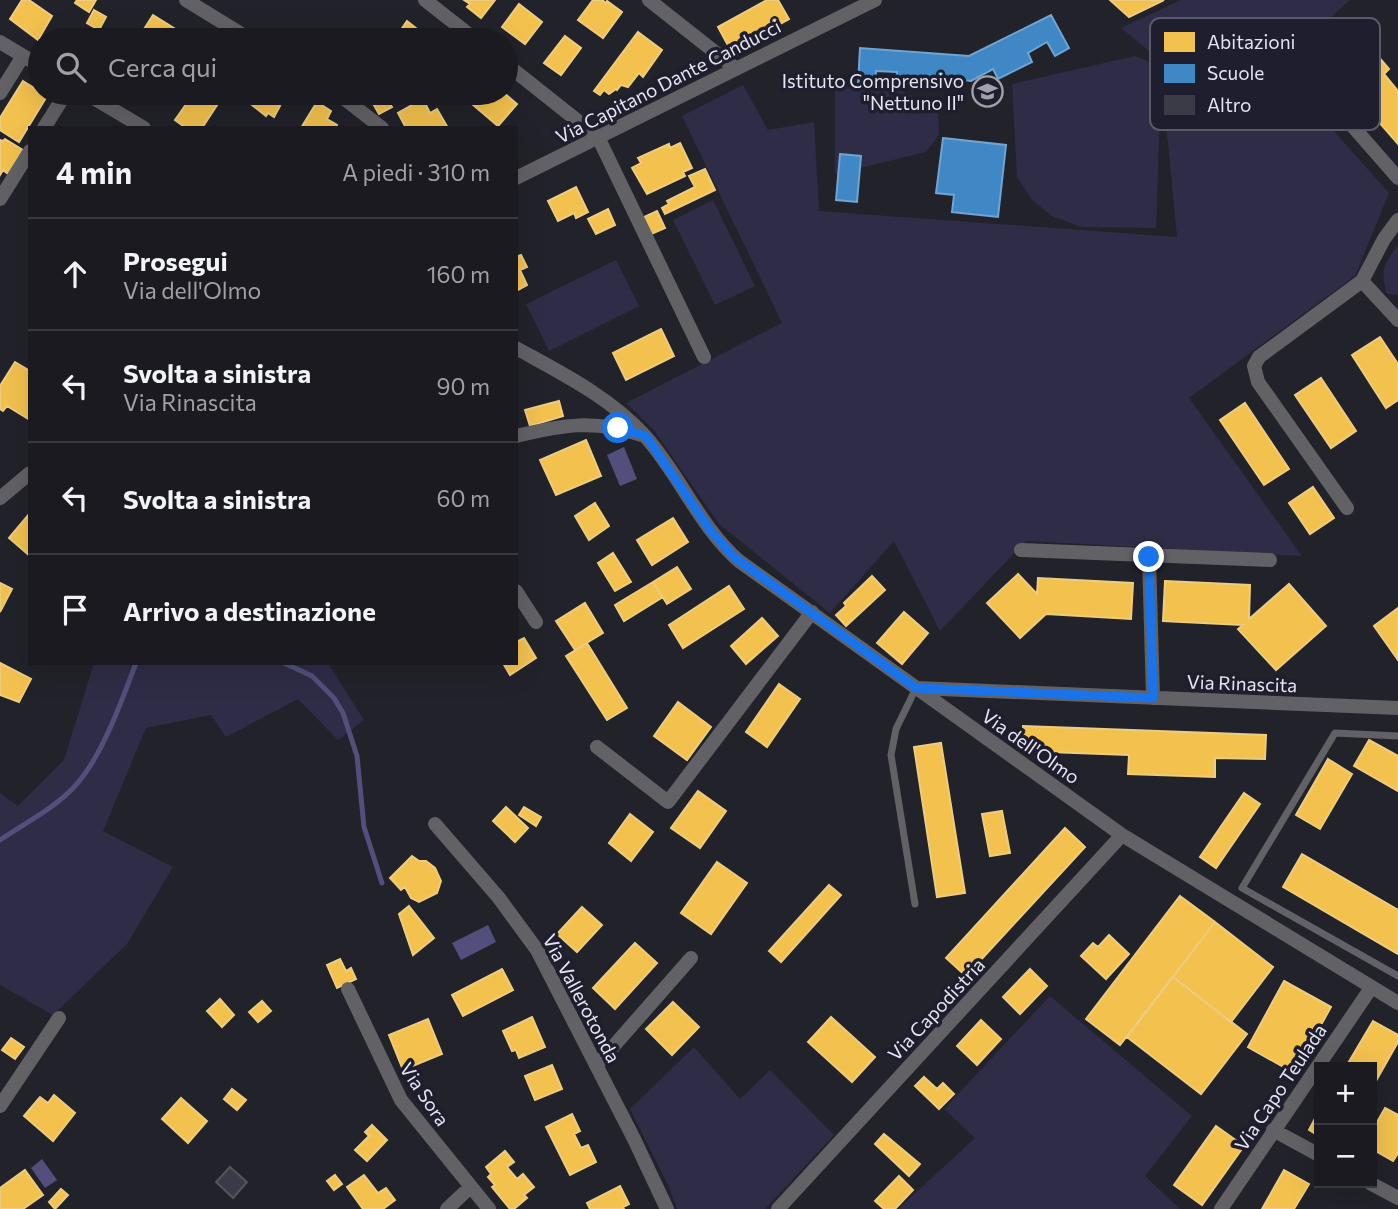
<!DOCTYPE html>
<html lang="it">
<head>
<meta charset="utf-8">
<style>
	body { margin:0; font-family:Commissioner,sans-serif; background:#232329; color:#f1f3f6 }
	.controls { position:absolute; right:21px; bottom:21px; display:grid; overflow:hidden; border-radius:0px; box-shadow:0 7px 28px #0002 }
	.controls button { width:63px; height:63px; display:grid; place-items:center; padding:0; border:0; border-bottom:2px solid #38383e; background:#1a1a20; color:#f1f3f6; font:35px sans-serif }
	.stop { position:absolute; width:21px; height:21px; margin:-16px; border:5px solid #1a73e8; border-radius:50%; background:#fff }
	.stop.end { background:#1a73e8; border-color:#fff; box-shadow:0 2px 7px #0008 }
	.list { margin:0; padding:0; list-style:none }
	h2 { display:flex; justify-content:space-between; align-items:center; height:91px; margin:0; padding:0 28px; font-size:30px }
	h2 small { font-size:23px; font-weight:400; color:#9fa1a5 }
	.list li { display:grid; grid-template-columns:46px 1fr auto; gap:21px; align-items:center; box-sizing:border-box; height:112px; padding:0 28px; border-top:2px solid #38383e }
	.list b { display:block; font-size:26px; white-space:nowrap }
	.list p { margin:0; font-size:23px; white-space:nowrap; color:#9fa1a5 }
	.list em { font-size:23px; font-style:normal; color:#9fa1a5 }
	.icon { flex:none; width:38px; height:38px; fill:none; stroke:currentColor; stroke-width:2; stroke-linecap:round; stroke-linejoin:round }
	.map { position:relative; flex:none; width:1398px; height:1209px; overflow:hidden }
	.search { position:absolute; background:#1a1a20; box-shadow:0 7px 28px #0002; left:28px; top:28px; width:490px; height:77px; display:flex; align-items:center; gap:18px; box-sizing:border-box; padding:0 24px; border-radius:38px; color:#9fa1a5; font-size:26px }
	.panel { position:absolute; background:#1a1a20; box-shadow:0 7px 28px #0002; left:28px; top:126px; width:490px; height:539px; border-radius:0px }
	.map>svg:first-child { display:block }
	.green { fill:#2f2c47 }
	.water { fill:#524f7d }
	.homes { fill:#f2c14e; stroke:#eecc7f; stroke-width:2 }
	.schools { fill:#3f88c5; stroke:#71a4d2; stroke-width:2 }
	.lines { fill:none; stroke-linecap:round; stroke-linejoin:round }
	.stream { stroke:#524f7d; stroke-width:5 }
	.building { fill:#3b3a47; stroke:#55545c; stroke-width:2 }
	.lane { stroke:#626266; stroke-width:7 }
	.street { stroke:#626266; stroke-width:14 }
	.route { stroke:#1a73e8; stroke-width:9 }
	.labels { text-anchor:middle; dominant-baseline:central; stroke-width:7; stroke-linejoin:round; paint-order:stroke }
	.poi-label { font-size:19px; fill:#e5e4f0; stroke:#1f1e2e; text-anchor:end }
	.street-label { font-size:19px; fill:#e5e4f0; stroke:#1f1e2e }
	.key { fill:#1f1e2e; stroke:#5a5968; stroke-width:2 }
	.key-label { font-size:19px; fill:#e5e4f0 }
</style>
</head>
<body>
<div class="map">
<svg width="1398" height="1209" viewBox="0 0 1398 1209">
	<rect width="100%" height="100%" fill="#22222a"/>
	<path class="green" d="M1181,0H1350L1276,66L1389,193L1355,276L1189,398L1302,556L1026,541L940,631L894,541L830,613L719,524L653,429L626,403L782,323L682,116L743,85L768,130L814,122L819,211L1177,237L1160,60L1121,28Z
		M1135,56C1151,61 1155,66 1161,81L1156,228L1081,227L1052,216L1032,200L1017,177L1012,84Z
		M835,84L897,88L938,109L939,135L926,152L835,174Z
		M713,200L755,286L715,305L673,220Z
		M1398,245V295L1387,294C1380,271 1384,264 1398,245Z
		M616,260L639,306L549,351L526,304Z
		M94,663H328L364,720L338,740L298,699L226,737L211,715L146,728L103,831L173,867L127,944L53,1015L0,985V793L18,806L64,760Z
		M1050,996L1192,1116L1145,1176L1180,1209H898L975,1138L944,1109Z
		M694,1047L740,1099L770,1070L834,1135L765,1209H677L668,1185L630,1109Z"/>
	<path class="water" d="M624,447L637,479L620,486L607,455Z
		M488,925L496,942L461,960L452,943Z
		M42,1159L57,1180L45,1188L31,1168Z"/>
	<path class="homes" d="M22,0H29L52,16L38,40L10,19Z
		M77,0H96L89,12L75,3Z
		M464,0H495L481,18L467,7L470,4Z
		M593,0H602L606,3L607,1L622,12L603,38L578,20Z
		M767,0H778L789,19L731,51L718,27Z
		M1110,0H1164L1129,17Z
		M519,4L542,22L525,44L502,27Z
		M94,10L106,17L99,30L87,23Z
		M153,15L182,33L178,40H137Z
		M1347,20L1389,69L1384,74L1398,91V144L1371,113L1380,106L1365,89L1355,97L1314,48Z
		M407,21L431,40H394Z
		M638,32L662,50L643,77L639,73L628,87L621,85L617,90L616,89L609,94L604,90L600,95L594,91Z
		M565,36L581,48L561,75L544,63Z
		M23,81L47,96L19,142L0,130V118Z
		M121,93H143L137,103Z
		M194,93H225L202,128H186L175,120Z
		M259,93H268L280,101L278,105L280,106L274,117L268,113L266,116L252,105Z
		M471,93H504L517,104L498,126L466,99Z
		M385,95L392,107L379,114L372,102Z
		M423,99L430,113L437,109L448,128H406L398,113Z
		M317,102L331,111L327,119L337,125L336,128H301Z
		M5,139L23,150L8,174L3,170L0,175V140L3,141Z
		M680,143L692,168L683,172L685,176L647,194L632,168L641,163L638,158L669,144L670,148Z
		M705,169L715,190L665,214L662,208L669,204L667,201L695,187L689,176Z
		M576,187L588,212L576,218L574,213L558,221L548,201Z
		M608,209L615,225L596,234L588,219Z
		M657,211L665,228L649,235L642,218Z
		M521,255L527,267L520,270L527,285L516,291V257Z
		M661,329L674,356L626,380L613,353Z
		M1380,337L1398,364V400L1386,408L1352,355Z
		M15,362L30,371V420L7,406L3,411L0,409V386Z
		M1321,378L1356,431L1331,448L1295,395Z
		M559,401L563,416L530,426L525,410Z
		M1245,403L1289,469L1264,485L1220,420Z
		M586,440L601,476L556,495L540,460Z
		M1313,487L1334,518L1310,534L1289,503Z
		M595,503L609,526L589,540L575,516Z
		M30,513V556L9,538Z
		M673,518L688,542L652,565L637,540Z
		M613,553L631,582L615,591L598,563Z
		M677,567L691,589L667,604L653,582Z
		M1018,574L1037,594L1038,578L1133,583L1131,619L1046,614L1020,638L987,603Z
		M872,576L885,590L846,626L836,615L846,606L844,603Z
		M1165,581L1250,585L1249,619L1289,584L1326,626L1276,670L1238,629L1243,625L1163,621Z
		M653,582L663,597L624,621L615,605Z
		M0,583L12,589L0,612Z
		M729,586L744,609L683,648L669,625Z
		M585,603L603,633L575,650L556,621Z
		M1398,608V660L1374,626Z
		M904,612L928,633L902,664L877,643Z
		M762,618L778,636L746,664L731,646Z
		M524,638L536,658L510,675L503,663H516V642Z
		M587,643L627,708L607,720L566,656Z
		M0,663L31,679L19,702L0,695Z
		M779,684L800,699L767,747L746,732Z
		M678,702L711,727L687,760L654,736Z
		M1023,726L1266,735L1265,759L1215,758V777L1128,774L1129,755L1022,751Z
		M1369,740L1398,756V791L1354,766Z
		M941,743L965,893L937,897L914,747Z
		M1328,759L1352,774L1320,829L1296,815Z
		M698,791L726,811L700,848L671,828Z
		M1244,793L1260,804L1216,868L1200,857Z
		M506,807L528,828L515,842L493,821Z
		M524,807L541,817L536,826L519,815Z
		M1002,811L1010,853L990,856L982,814Z
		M630,814L653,832L631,861L609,843Z
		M1065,828L1085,847L966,976L946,958Z
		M1302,854L1398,910V954L1283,887Z
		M412,856L419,861H426L435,868L441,881L437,893L419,902L411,898L405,887L401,890L390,878Z
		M717,862L747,883L711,934L681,913Z
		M829,885L841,895L781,962L769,951Z
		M1180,896L1215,922L1120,1045L1086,1019Z
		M409,906L434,938L413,955L399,914Z
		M582,907L602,925L577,952L557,934Z
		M1215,922L1273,967L1231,1022L1173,977Z
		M1109,935L1129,954L1106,979L1081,956L1093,943L1098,947Z
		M635,943L657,963L615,1009L593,988Z
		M340,959L346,971L351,968L356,979L337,988L327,965Z
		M502,969L513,990L463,1016L452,995Z
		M1030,969L1047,986L1020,1014L1003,997Z
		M1173,977L1247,1034L1201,1094L1127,1037Z
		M1284,981L1331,1007L1294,1073L1248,1047Z
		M220,999L234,1015L222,1027L207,1011Z
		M262,1001L271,1011L258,1022L249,1012Z
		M673,1002L699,1027L672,1055L646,1029Z
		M532,1017L545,1047L519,1058L516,1050L512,1051L503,1031Z
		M831,1017L875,1057L852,1082L808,1042Z
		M428,1019L442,1054L403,1070L389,1035Z
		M981,1020L1001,1039L977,1065L957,1046Z
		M1373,1021L1398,1035V1042L1376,1081L1372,1079V1067H1352L1347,1065Z
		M11,1038L24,1047L15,1059L2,1050Z
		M552,1065L562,1089L535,1100L525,1076Z
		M924,1077L937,1089L943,1083L954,1094L939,1109L915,1086Z
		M232,1089L246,1100L237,1110L224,1099Z
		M54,1095L75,1113L53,1141L24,1116L40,1097L48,1103Z
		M181,1098L207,1121L188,1143L162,1119Z
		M1385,1108L1398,1115V1153L1393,1161L1372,1149V1131Z
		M1319,1111V1136L1309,1130Z
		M572,1114L580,1131L574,1134L581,1148L588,1145L596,1162L570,1175L546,1127Z
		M372,1125L387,1140L367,1161L355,1150L369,1136L365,1132Z
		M1216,1126L1244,1146L1202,1205L1174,1185Z
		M884,1134L920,1164L909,1176L875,1144Z
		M505,1151L514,1162L507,1167L517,1179L523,1174L534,1187L524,1195L527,1198L514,1209H510L492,1187L495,1185L488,1177L491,1174L486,1167Z
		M25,1170L43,1195L23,1209H0V1188Z
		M1284,1170L1309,1184L1294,1209H1262Z
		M335,1175L342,1184L334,1190L327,1181Z
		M364,1175L378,1193L386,1188L395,1200L383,1209H363L347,1187Z
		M899,1176L913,1190L895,1209H884L875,1201Z
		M620,1186L629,1204L623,1207L624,1209H590L587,1203Z
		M61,1189L68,1195L55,1209L49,1202Z"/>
	<path class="schools" d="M1051,15L1069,48L1055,56L1047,42L1028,53L1032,62L998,79L993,69L971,81L936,77L935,86L896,84L897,72L876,71L875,85L858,84L860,48L969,56Z
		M943,138L1006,145L998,217L952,212L954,195L936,193Z
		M840,154L861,156L857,202L836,200Z"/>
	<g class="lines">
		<path class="stream" d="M284,663L312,676L334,698L343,713L357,756L364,827L382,883
			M0,840C25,823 55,808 75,786C102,757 122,700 136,663"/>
	</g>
	<path class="building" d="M230,1167L247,1182L233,1198L216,1182Z"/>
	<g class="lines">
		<path class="lane" d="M1398,736L1335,733L1242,888L1398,976
			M915,904L891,755L896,729L916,688"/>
		<path class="street" d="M186,0L251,40
			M425,0L476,40
			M649,0L735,68
			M0,42L40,66
			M1292,57L1398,178
			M506,64L598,137L704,357
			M0,93L23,56
			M85,93L144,128
			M337,93L382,128
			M44,128L66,93
			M516,178L875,0
			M0,199L30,151
			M1362,281L1398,320
			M516,348C561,373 610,397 645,436C680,475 699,526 739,561L1122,835L1398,1003
			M516,436C562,425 595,419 641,435
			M0,498L30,473
			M1347,508L1258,382L1254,366L1259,357L1362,281L1384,239L1398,220
			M1021,550L1270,560
			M1149,557L1153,698
			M516,591L536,622
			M917,688L1398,708
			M597,747L668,802L812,612
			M435,824L499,898L537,950L634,1139L667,1209
			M348,989L401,1100L489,1209
			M597,1065L691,958
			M0,1106L59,1018
			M1273,1130L1319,1155
			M1370,1183L1398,1198
			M447,1209L465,1192
			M778,1209L1122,835
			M1221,1209L1371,988"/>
	</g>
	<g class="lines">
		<path class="route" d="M618,428L646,436L710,530L734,557L916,688L1153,698L1149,557"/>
	</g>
	<defs>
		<symbol id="school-ring" viewBox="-11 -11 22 22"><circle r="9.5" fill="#1f1e2e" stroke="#a1a0ab" stroke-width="1.5"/><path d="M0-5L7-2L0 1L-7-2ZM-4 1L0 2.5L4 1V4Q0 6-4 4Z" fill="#a1a0ab"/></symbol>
	</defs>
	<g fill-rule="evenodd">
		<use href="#school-ring" x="970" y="74" width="35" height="35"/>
	</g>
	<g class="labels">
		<g class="poi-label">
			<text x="964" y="80">Istituto Comprensivo<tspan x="964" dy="22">"Nettuno II"</tspan></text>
		</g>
		<g class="street-label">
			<text transform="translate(668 81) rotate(-27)">Via Capitano Dante Canducci</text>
			<text transform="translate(1242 683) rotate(2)">Via Rinascita</text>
			<text transform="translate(1031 746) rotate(35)">Via dell'Olmo</text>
			<text transform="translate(582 998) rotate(62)">Via Vallerotonda</text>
			<text transform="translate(936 1009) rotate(-47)">Via Capodistria</text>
			<text transform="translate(1280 1087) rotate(-56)">Via Capo Teulada</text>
			<text transform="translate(425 1094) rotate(56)">Via Sora</text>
		</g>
	</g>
	<rect x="1150" y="18" width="230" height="112" rx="10" class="key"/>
	<rect x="1164" y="32" width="31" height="20" fill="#f2c14e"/>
	<rect x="1164" y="64" width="31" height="19" fill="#3f88c5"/>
	<rect x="1164" y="95" width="31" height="20" fill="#3b3a47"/>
	<g class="key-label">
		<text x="1207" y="49">Abitazioni</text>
		<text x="1207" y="80">Scuole</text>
		<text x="1207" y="112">Altro</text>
	</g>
</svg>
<div class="controls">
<button>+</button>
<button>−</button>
</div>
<div class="stop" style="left:618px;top:428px"></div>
<div class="stop end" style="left:1149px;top:557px"></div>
<div class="search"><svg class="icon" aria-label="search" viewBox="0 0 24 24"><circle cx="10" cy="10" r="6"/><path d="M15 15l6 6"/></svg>Cerca qui</div>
<section class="panel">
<h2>4 min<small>A piedi · 310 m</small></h2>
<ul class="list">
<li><svg class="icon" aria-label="ahead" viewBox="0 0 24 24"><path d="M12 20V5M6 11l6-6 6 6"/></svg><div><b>Prosegui</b><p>Via dell'Olmo</p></div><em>160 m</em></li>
<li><svg class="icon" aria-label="left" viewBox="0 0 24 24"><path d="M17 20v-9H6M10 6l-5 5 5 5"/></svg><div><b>Svolta a sinistra</b><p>Via Rinascita</p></div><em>90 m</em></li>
<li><svg class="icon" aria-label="left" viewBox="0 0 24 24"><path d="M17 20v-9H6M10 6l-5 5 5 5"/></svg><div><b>Svolta a sinistra</b></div><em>60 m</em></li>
<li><svg class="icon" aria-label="arrive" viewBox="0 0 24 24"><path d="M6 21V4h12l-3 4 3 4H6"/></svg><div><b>Arrivo a destinazione</b></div></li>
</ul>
</section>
</div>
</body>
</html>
